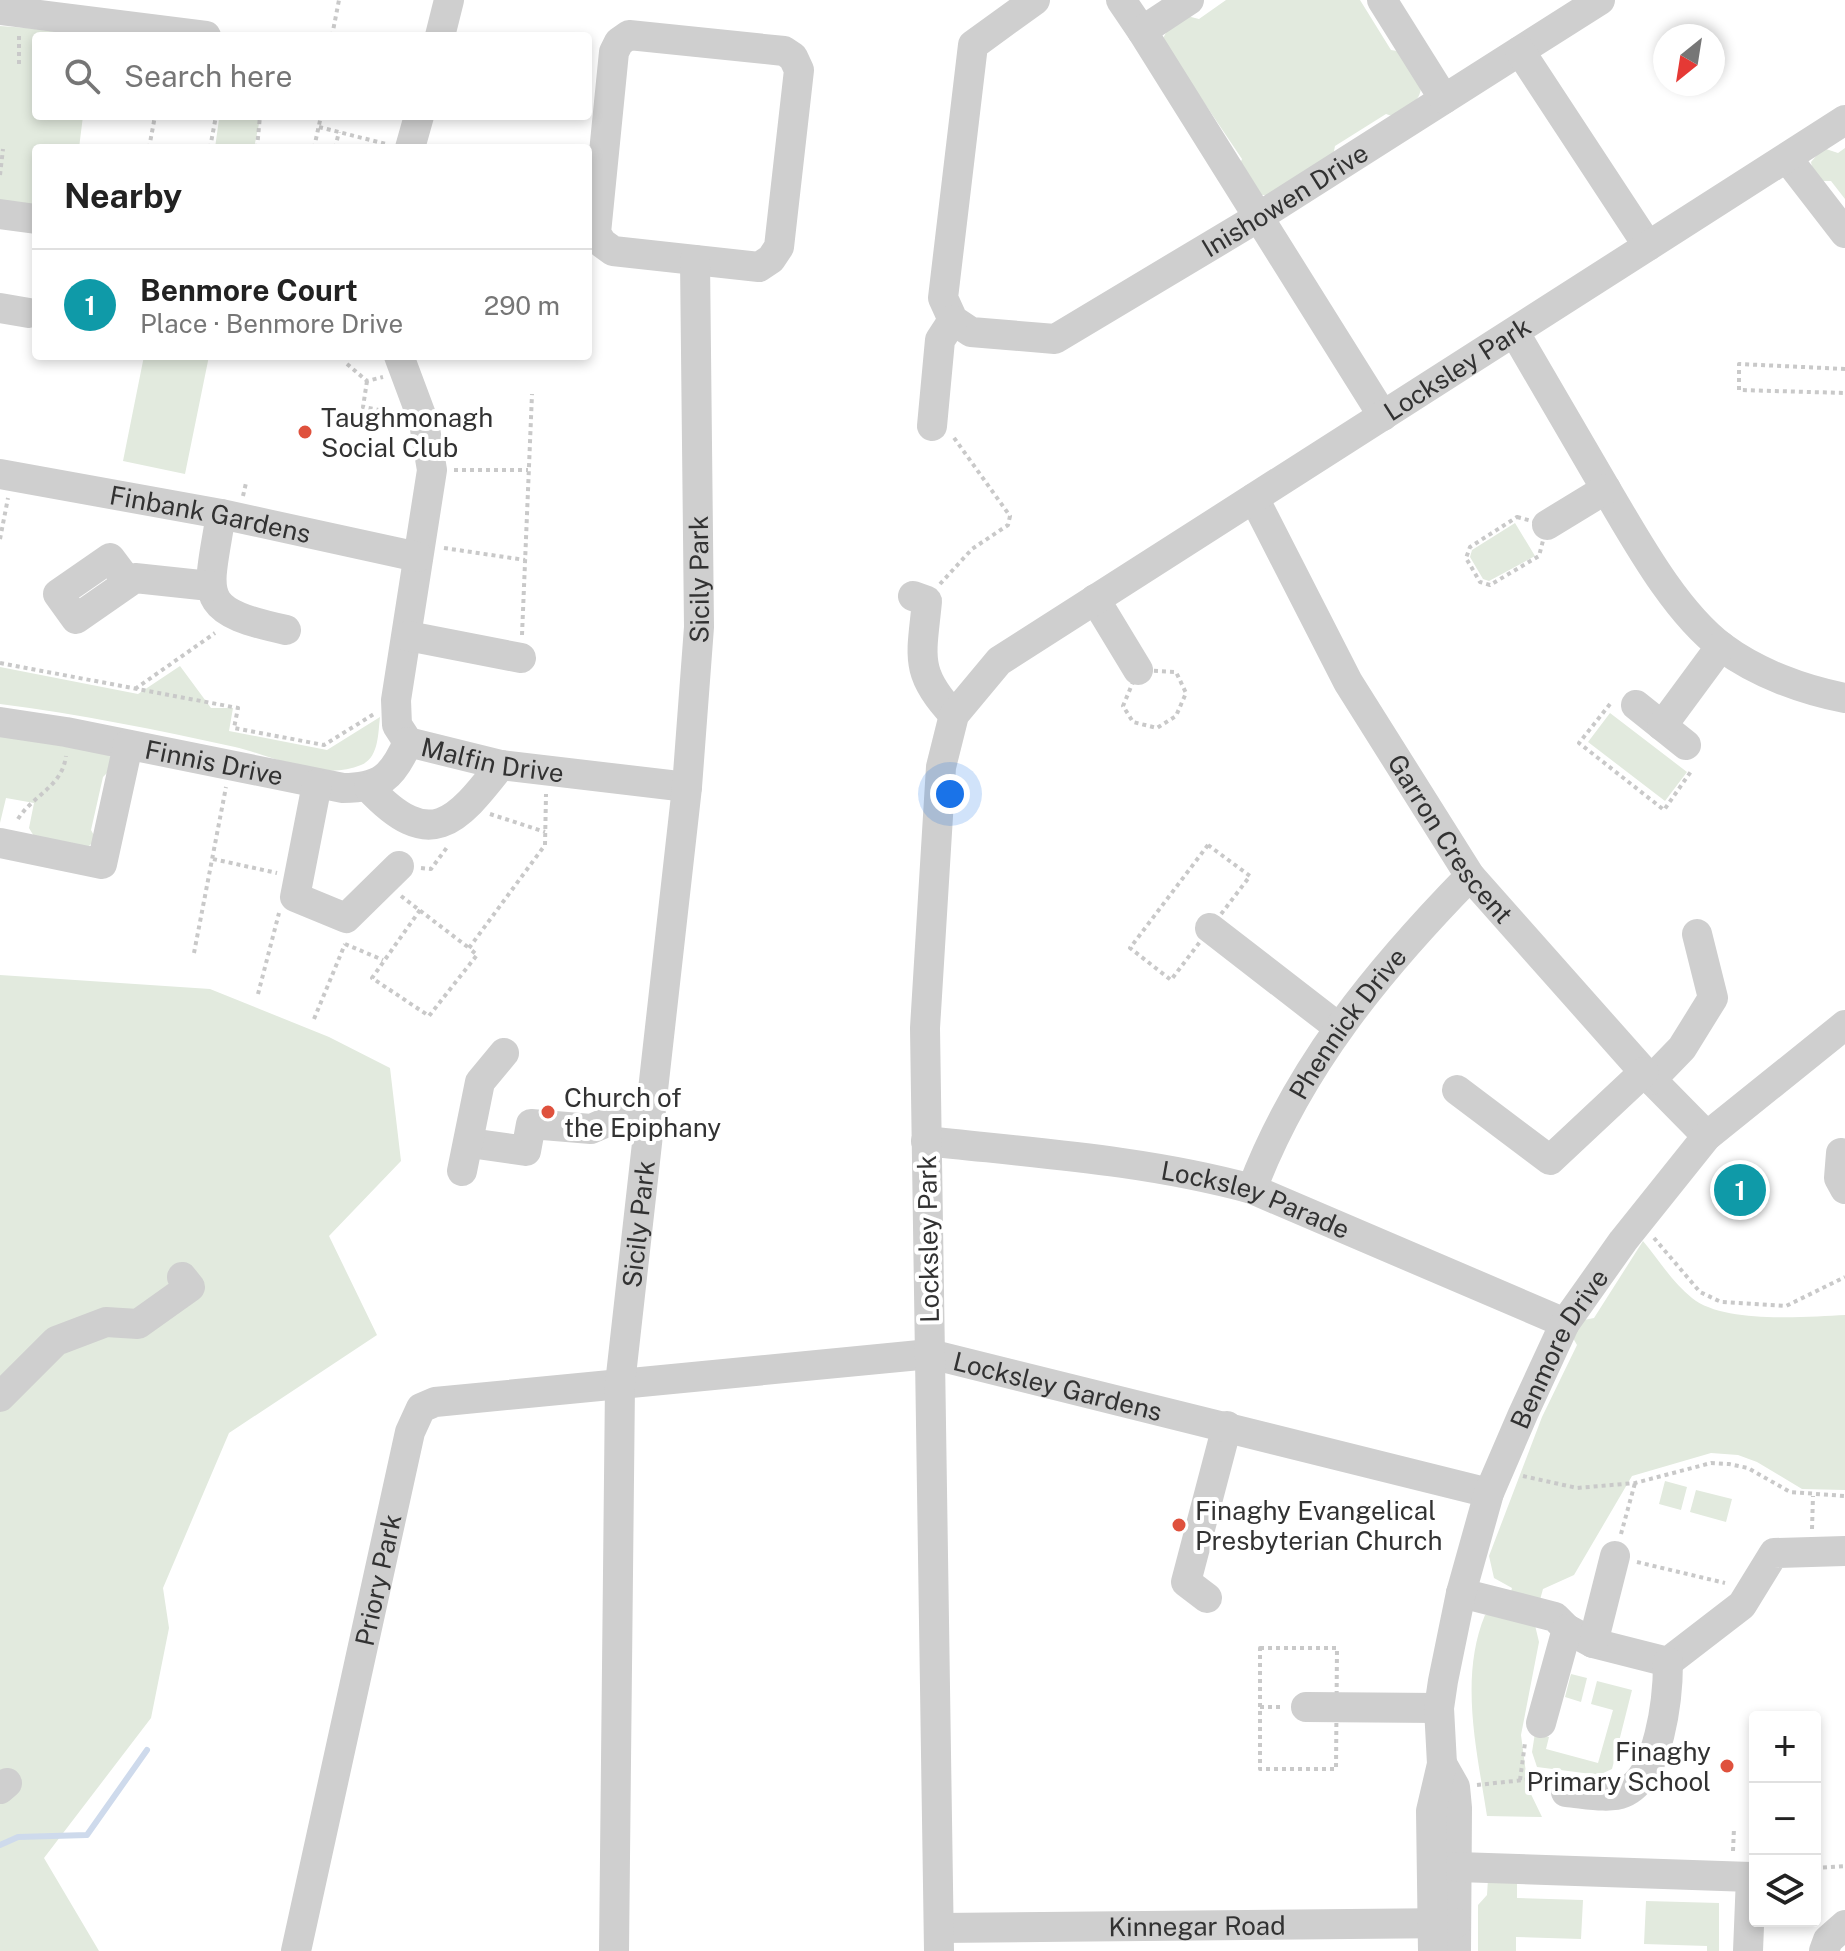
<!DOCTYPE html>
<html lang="en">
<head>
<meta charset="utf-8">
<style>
	body { margin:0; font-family:"Public Sans",sans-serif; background:#f6f6f6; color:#222 }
	.controls { position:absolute; right:24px; bottom:24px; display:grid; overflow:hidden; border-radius:8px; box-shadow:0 4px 12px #0003 }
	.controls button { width:72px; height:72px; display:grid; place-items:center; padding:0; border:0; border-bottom:2px solid #e0e0e0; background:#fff; color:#222; font:40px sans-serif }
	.compass { position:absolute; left:1653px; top:24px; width:72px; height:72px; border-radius:50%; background:#fff; box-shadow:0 4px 12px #0003; rotate:210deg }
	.you { position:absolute; left:950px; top:794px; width:28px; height:28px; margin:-20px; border:6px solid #fff; border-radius:50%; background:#1a73e8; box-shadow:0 0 0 12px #1a73e833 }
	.badge { display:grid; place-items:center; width:52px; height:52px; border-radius:50%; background:#b45309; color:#fff; font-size:26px; font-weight:700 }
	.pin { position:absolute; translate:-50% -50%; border:4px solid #fff; box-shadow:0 2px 8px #0006 }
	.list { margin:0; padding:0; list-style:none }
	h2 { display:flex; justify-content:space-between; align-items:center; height:104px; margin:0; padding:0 32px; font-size:34px }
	h2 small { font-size:26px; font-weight:400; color:#767676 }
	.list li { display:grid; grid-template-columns:52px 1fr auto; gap:24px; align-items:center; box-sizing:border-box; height:112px; padding:0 32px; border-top:2px solid #e0e0e0 }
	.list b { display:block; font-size:30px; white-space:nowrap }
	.list p { margin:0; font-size:26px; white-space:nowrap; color:#767676 }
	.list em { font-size:26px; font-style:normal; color:#767676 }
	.icon { flex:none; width:44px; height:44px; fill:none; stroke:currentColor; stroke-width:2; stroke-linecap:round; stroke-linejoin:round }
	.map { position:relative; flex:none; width:1845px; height:1951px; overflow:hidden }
	.search { position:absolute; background:#fff; box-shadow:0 4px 12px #0003; left:32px; top:32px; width:560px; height:88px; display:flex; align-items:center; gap:20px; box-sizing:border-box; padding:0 28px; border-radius:8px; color:#767676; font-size:30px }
	.panel { position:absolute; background:#fff; box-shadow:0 4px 12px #0003; left:32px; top:144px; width:560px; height:216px; border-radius:8px }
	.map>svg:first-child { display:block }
	.green { fill:#e2eade }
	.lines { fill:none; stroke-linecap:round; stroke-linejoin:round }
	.stream { stroke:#cedaec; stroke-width:6 }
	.path { stroke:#c9c9c9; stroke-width:4; stroke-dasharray:4 4; stroke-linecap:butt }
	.minor { stroke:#cfcfcf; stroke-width:30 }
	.poi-dot { fill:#df513d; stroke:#fff; stroke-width:3 }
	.labels { text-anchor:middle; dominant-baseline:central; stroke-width:8; stroke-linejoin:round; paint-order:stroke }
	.street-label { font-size:26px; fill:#323232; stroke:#fff }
	.poi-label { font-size:26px; fill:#323232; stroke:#fff; text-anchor:start }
</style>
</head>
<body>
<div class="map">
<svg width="1845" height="1951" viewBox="0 0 1845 1951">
	<rect width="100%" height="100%" fill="#fff"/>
	<path class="green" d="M1226,0H1360L1391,50L1403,52C1424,85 1432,93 1395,117L1386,114L1335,146L1333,156L1273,195H1261L1238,168L1242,159L1162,40L1167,31L1187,16L1199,19Z
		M0,26L95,33L36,36V116H83L79,148H36V206L0,201Z
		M223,116L260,119L254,148H215L219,119Z
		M1823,148L1838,153L1845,148V199L1831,181H1815L1811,162Z
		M144,356H209L185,474L123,461Z
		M1515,523L1535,556L1489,581L1483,579L1470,557L1472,550Z
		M180,666L211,708H233L229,731L327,750L380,717C378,733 379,758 361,765C322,782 274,756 235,747C158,730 79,714 0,704V667L138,694Z
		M1610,713L1687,772L1665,801L1588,742Z
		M0,733L101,751L111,757V769L103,777L91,830L96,839L88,847L35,838L29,828L34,803L6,798L0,823Z
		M0,975L210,989L329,1037L390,1068L401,1161L329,1236L377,1335L229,1433L163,1588L169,1628L151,1718L44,1858L99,1951H0Z
		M1643,1241C1658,1259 1673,1283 1692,1298C1724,1324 1805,1317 1845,1315V1490L1802,1489L1757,1462L1738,1455L1711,1453L1632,1476L1574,1575L1543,1589L1534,1621L1539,1642L1521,1735L1528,1788L1542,1817L1487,1816C1477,1751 1459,1678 1485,1615L1505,1612L1512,1588L1494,1578L1489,1556L1542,1417L1577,1345L1573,1338L1584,1320L1594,1318Z
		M1665,1481L1687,1487L1681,1510L1659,1504Z
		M1696,1490L1732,1499L1726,1522L1690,1512Z
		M1571,1674L1587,1678L1581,1702L1565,1697Z
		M1597,1681L1632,1690L1612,1769L1599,1775L1537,1767L1532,1752L1535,1733L1549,1737L1546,1749L1598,1763L1613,1710L1591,1704Z
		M1488,1879L1517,1880V1898L1583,1900L1581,1939L1516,1937V1951H1478V1905L1487,1895Z
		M1646,1901L1719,1903V1951H1707V1946L1644,1944Z"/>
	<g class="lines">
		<path class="stream" d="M0,1845L18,1837L87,1835L147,1750"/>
		<path class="path" d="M332,36L339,0
			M19,64V35
			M319,127L386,144
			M149,148L155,116
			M210,148L216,116
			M257,148L260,116
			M314,148L321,116
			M335,148L339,132
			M0,175L3,149
			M347,364L367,381L383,377
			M1845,369L1739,364V390L1845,393
			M367,381L363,407L396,413
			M454,470H528
			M243,496L246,483
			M1517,517L1547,525L1539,556L1490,585L1480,582L1466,558L1470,547Z
			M0,539L8,498
			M444,548L525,560
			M940,584L972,549L1008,525L1010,516L952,435
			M522,635L532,394
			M0,663L238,708L234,728L324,745L374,714
			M1138,670L1176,672L1186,693L1176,716L1157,728L1133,722L1123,706Z
			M135,689L215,633
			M1610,704L1579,743L1664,810L1692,770
			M490,814L545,832
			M18,819C33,795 62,787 66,756
			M1208,845L1250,876L1171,980L1130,948Z
			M213,859L277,873
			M421,868L431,869L448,846
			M401,896L469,948
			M420,910L372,978L429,1016L477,955L469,948L545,845L546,794
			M345,944L383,960
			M194,953L226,787
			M258,994L279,913
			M314,1019L345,944
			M1654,1238L1700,1292L1721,1302L1786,1306L1845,1277
			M1523,1476L1577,1488L1635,1483L1711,1463L1729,1464L1748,1468L1790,1492L1845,1496
			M1812,1529L1813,1496
			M1621,1534L1635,1483
			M1637,1562L1725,1583
			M1260,1648H1337L1336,1769H1260Z
			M1260,1707H1282
			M1520,1780L1525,1743
			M1477,1785L1542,1778L1547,1780
			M1733,1851L1734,1828
			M1815,1868L1845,1866"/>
		<g class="minor">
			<path id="s1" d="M1035,0L973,45L943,298L953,320L971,332L1055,339L1257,218L1600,0"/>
			<path d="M1121,0L1142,31"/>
			<path d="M1189,0L1142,31L1383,416"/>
			<path d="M1382,0L1444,99"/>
			<path d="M0,10L206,36"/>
			<path d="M629,35L784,51L793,57L799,70L779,247L771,259L759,267L613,251L602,243L596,233L614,52L619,42Z"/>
			<path d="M440,36L449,0"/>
			<path d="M1520,51L1648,246"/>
			<path d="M410,148L419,116"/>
			<path d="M1787,158L1845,233"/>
			<path d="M0,214L36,219"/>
			<path d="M0,308L29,313"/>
			<path d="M1515,333C1547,387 1578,442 1610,496C1639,545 1676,612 1722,647C1757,673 1803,690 1845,698"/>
			<path id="s2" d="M399,356L424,423L432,470L396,700L397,725L408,742L501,765L687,787"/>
			<path d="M932,426L940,340L953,320"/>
			<path id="s3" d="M0,474L221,514L418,557"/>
			<path id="s4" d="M1254,498L1348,682L1470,876L1644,1072L1707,1136"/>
			<path d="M221,514C208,597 194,610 286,630"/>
			<path d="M1547,525L1606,489"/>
			<path d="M128,582L110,558L58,594L76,619L135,578L210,586"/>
			<path d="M913,596L927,601C922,655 913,672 954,715"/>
			<path d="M1095,599L1138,670"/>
			<path d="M408,636L521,658"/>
			<path d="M1636,705L1686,745"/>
			<path id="s5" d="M0,722L66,732L343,788C380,788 393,777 408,742"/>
			<path d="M1662,726L1721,646"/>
			<path d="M317,784L295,897L346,918L399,866"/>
			<path d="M369,788C430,853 456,823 501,765"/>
			<path d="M0,843L102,864L128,745"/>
			<path d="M1210,928L1338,1027"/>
			<path d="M1651,1080L1682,1048L1713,998L1697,934"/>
			<path d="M1457,1090L1550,1160L1644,1072"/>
			<path id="s6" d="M926,1141C1035,1153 1146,1160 1252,1189L1565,1323"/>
			<path d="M470,1143L526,1151L531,1124L591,1129L621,1116L652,1119"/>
			<path d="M1841,1153L1839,1178L1845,1189"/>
			<path d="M462,1171L480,1082L504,1053"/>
			<path id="s7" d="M1252,1189C1298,1067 1379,969 1470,876"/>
			<path d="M0,1397L56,1341L106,1322L138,1324L190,1287L182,1277"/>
			<path d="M1461,1593L1555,1617L1567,1629L1593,1643L1668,1662L1742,1605L1774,1553L1845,1551"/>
			<path d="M1207,1598L1186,1582L1227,1426"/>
			<path d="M1593,1643L1615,1556"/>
			<path d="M1306,1707L1439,1708"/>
			<path d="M1541,1723L1567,1629"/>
			<path d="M1442,1764L1455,1787L1457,1808L1456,1951"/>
			<path d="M0,1789L7,1783"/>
			<path d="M1566,1792C1582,1793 1609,1799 1623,1793C1660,1778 1668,1697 1668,1662"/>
			<path d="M1458,1867L1751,1877L1748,1951"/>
			<path id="s8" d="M939,1928L1456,1923"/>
			<path id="s9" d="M296,1951L410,1432L421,1408L435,1402L930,1354L1489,1493"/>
			<path id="s10" d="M614,1951L620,1384L687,787L699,627L695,260"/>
			<path id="s11" d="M939,1951L925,1028L941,767L954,715L999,661L1845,120"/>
			<path id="s12" d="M1433,1951L1431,1811L1442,1764L1439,1708L1443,1681L1461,1593L1489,1493L1523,1414L1565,1323L1623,1241L1707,1136L1845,1025"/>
			<path d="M1824,1951L1828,1940L1845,1925"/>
		</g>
	</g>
	<g class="poi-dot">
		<circle cx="305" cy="432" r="8"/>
		<circle cx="548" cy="1112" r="8"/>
		<circle cx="1179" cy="1525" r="8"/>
		<circle cx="1727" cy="1766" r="8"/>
	</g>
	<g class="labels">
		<g class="street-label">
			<text stroke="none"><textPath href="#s1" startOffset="730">Inishowen Drive</textPath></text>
			<text stroke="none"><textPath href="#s11" startOffset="1852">Locksley Park</textPath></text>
			<text stroke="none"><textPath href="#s3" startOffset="214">Finbank Gardens</textPath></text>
			<text stroke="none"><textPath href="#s10" startOffset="1376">Sicily Park</textPath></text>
			<text stroke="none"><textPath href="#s2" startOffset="484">Malfin Drive</textPath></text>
			<text stroke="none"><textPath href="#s5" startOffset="218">Finnis Drive</textPath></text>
			<text stroke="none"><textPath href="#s4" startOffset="394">Garron Crescent</textPath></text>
			<text stroke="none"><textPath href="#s7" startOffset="192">Phennick Drive</textPath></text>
			<text stroke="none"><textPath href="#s6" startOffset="336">Locksley Parade</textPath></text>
			<text stroke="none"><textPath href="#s10" startOffset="728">Sicily Park</textPath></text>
			<text transform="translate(928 1239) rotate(-91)">Locksley Park</text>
			<text stroke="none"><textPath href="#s12" startOffset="626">Benmore Drive</textPath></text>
			<text stroke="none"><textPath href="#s9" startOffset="1202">Locksley Gardens</textPath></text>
			<text stroke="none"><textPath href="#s9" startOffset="380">Priory Park</textPath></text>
			<text stroke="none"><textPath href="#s8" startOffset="258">Kinnegar Road</textPath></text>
		</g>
		<g class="poi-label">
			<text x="321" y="417">Taughmonagh<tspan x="321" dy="30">Social Club</tspan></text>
			<text x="564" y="1097">Church of<tspan x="564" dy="30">the Epiphany</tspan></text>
			<text x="1195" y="1510">Finaghy Evangelical<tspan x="1195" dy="30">Presbyterian Church</tspan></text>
			<text x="1711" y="1751" text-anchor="end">Finaghy<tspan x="1711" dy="30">Primary School</tspan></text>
		</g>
	</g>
</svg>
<div class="controls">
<button>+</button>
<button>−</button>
<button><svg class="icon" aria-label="layers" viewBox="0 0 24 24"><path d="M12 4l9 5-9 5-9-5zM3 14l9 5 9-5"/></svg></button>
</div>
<svg class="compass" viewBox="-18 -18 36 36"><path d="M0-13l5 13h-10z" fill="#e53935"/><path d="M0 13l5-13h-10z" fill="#767676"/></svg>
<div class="you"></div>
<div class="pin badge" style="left:1740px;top:1190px;background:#0f9aa8">1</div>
<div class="search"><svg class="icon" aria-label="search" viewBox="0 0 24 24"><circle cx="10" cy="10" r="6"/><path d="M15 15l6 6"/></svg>Search here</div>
<section class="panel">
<h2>Nearby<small></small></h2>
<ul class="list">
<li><span class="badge" style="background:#0f9aa8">1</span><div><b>Benmore Court</b><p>Place · Benmore Drive</p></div><em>290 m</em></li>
</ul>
</section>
</div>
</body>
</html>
